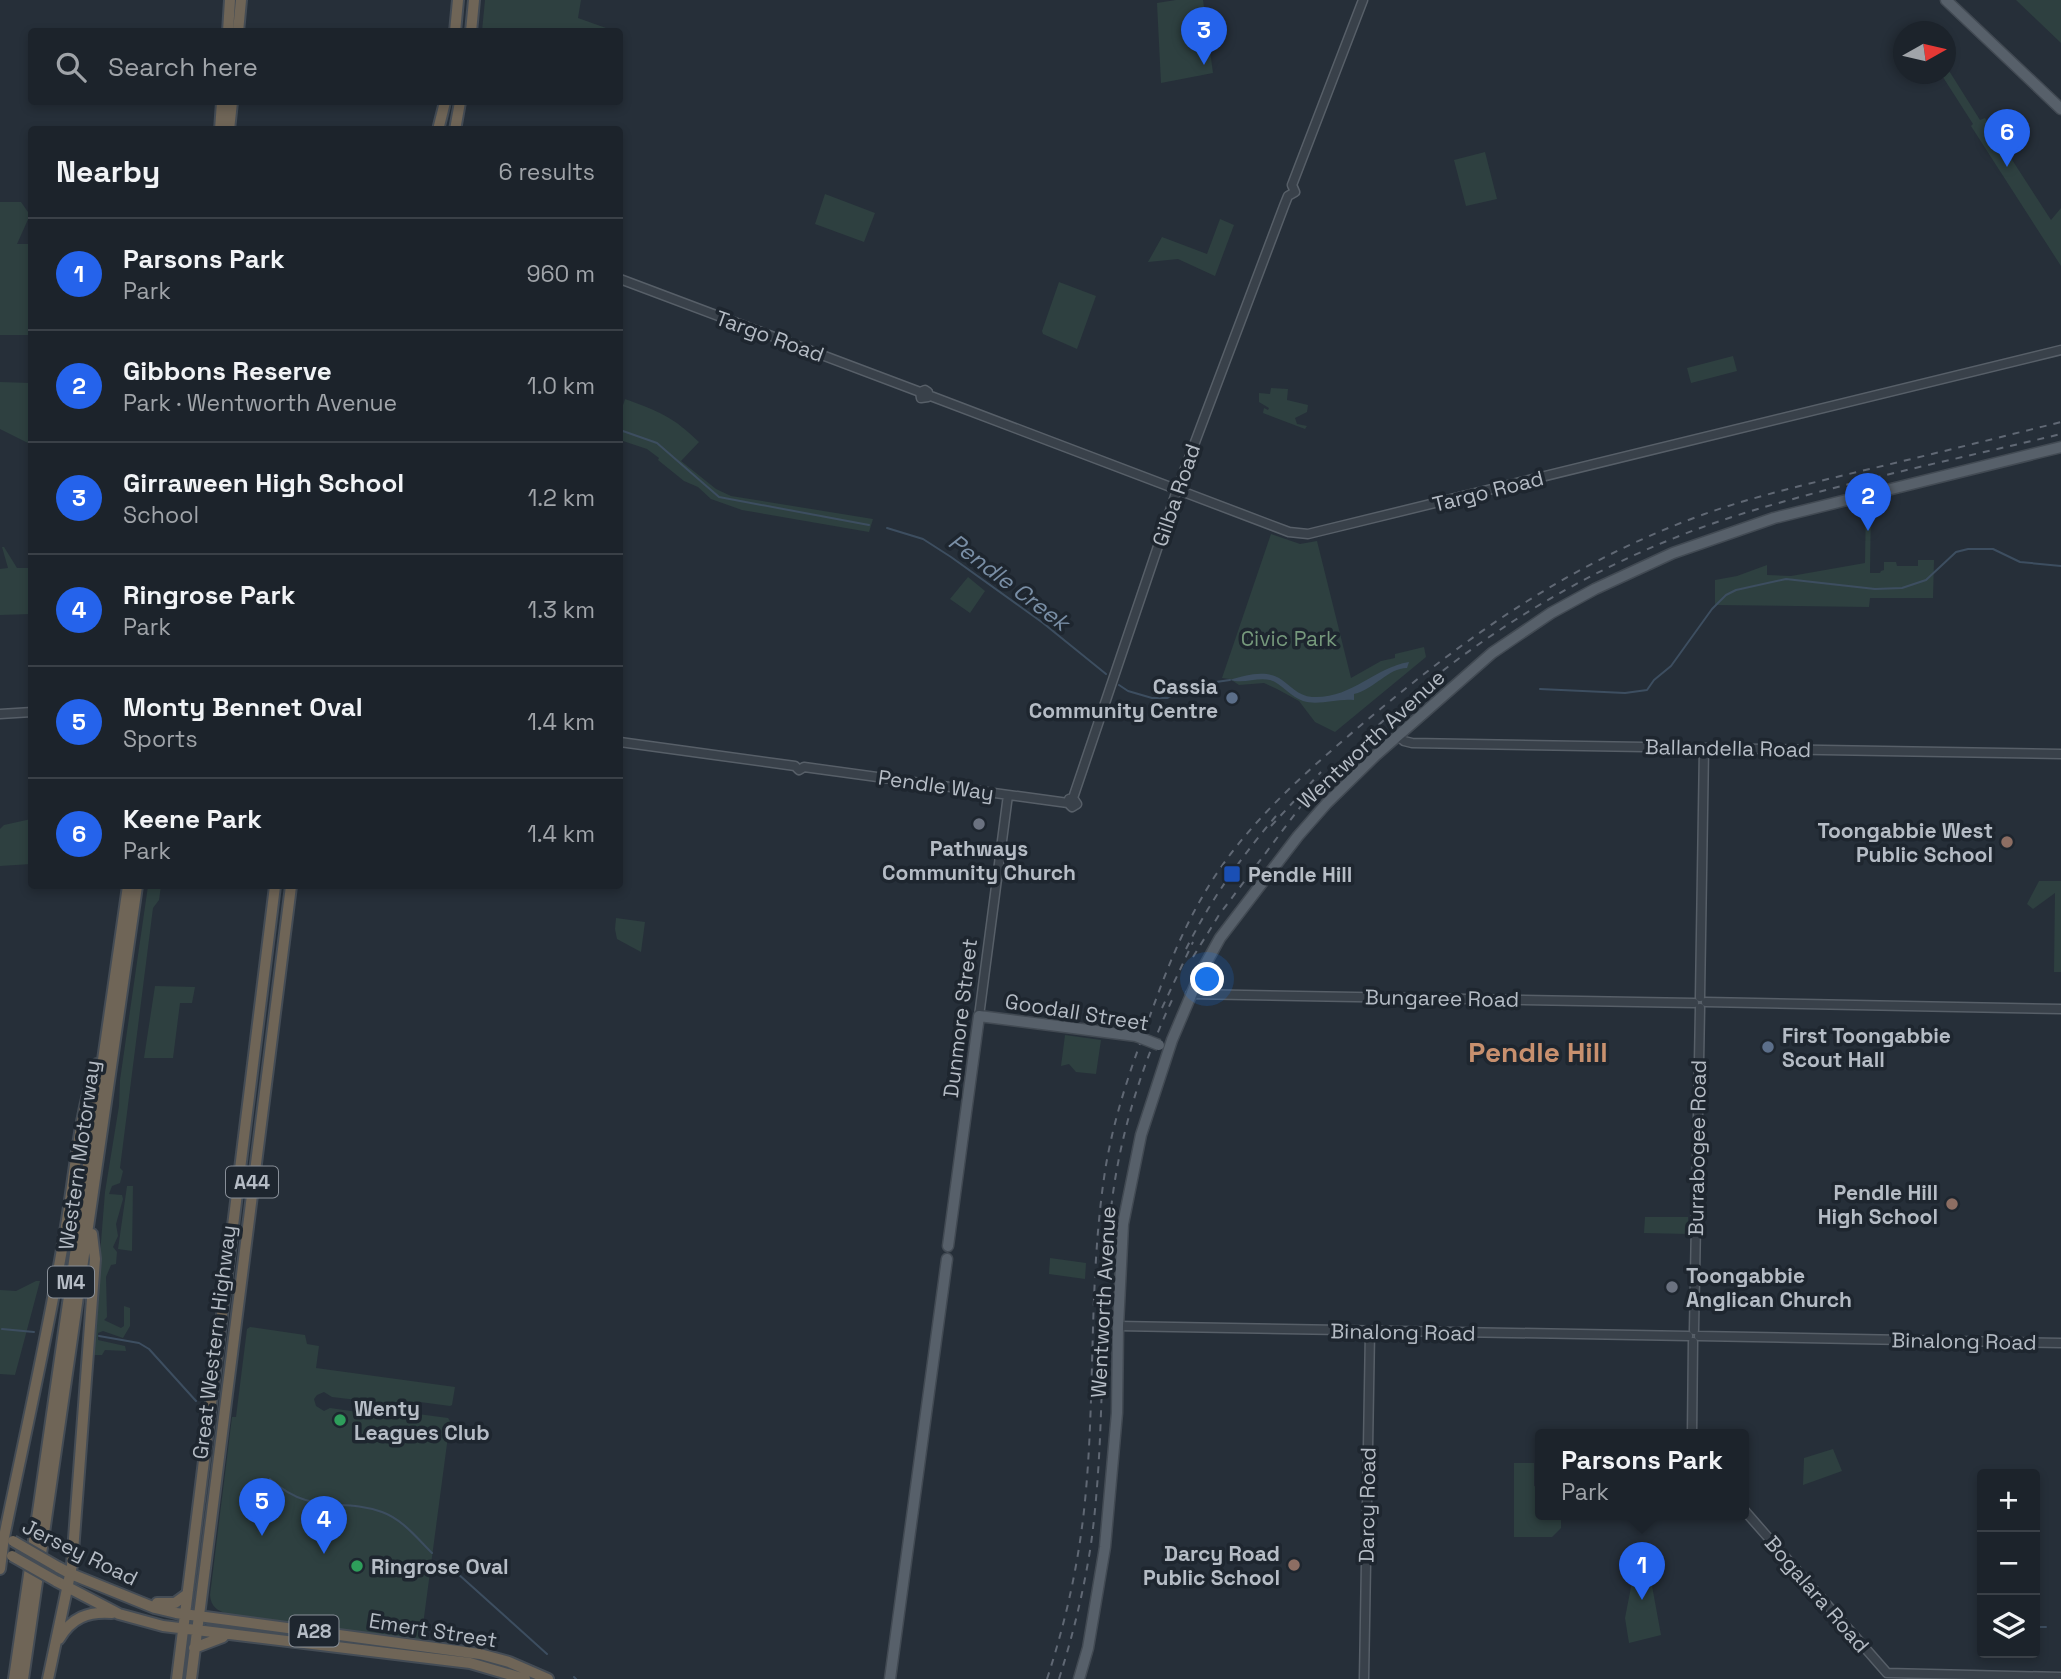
<!DOCTYPE html>
<html lang="en">
<head>
<meta charset="utf-8">
<style>
	body { margin:0; font-family:"Space Grotesk",sans-serif; background:#292f37; color:#f1f3f6 }
	.controls { position:absolute; right:21px; bottom:21px; display:grid; overflow:hidden; border-radius:7px; box-shadow:0 4px 10px #0003 }
	.controls button { width:63px; height:63px; display:grid; place-items:center; padding:0; border:0; border-bottom:2px solid #3a4047; background:#1c232b; color:#f1f3f6; font:35px sans-serif }
	.compass { position:absolute; left:1893px; top:21px; width:63px; height:63px; border-radius:50%; background:#1c232b; box-shadow:0 4px 10px #0003; rotate:82deg }
	.you { position:absolute; left:1208px; top:980px; width:24px; height:24px; margin:-18px; border:5px solid #fff; border-radius:50%; background:#1a73e8; box-shadow:0 0 0 10px #1a73e833 }
	.badge { display:grid; place-items:center; width:46px; height:46px; border-radius:50%; background:#2563eb; color:#fff; font-size:23px; font-weight:700 }
	.pin { position:absolute; translate:-50% -58px; filter:drop-shadow(0 2px 4px #0008) }
	.pin::after { content:''; position:absolute; top:37px; width:24px; height:21px; background:inherit; clip-path:polygon(0 0,100% 0,50% 100%) }
	.popup { position:absolute; left:1535px; top:1429px; width:214px; height:91px; box-sizing:border-box; display:grid; place-content:center; border-radius:7px; background:#1c232b; filter:drop-shadow(0 2px 5px #0005); font-size:23px; white-space:nowrap; color:#a0a4a9 }
	.popup b { font-size:26px; color:#f1f3f6 }
	.popup::after { content:''; position:absolute; left:50%; top:100%; margin-left:-14px; border:14px solid transparent; border-top-color:#1c232b }
	.list { margin:0; padding:0; list-style:none }
	h2 { display:flex; justify-content:space-between; align-items:center; height:91px; margin:0; padding:0 28px; font-size:30px }
	h2 small { font-size:23px; font-weight:400; color:#a0a4a9 }
	.list li { display:grid; grid-template-columns:46px 1fr auto; gap:21px; align-items:center; box-sizing:border-box; height:112px; padding:0 28px; border-top:2px solid #3a4047 }
	.list b { display:block; font-size:26px; white-space:nowrap }
	.list p { margin:0; font-size:23px; white-space:nowrap; color:#a0a4a9 }
	.list em { font-size:23px; font-style:normal; color:#a0a4a9 }
	.icon { flex:none; width:38px; height:38px; fill:none; stroke:currentColor; stroke-width:2; stroke-linecap:round; stroke-linejoin:round }
	.map { position:relative; flex:none; width:2061px; height:1679px; overflow:hidden }
	.search { position:absolute; background:#1c232b; box-shadow:0 4px 10px #0003; left:28px; top:28px; width:595px; height:77px; display:flex; align-items:center; gap:18px; box-sizing:border-box; padding:0 24px; border-radius:7px; color:#a0a4a9; font-size:26px }
	.panel { position:absolute; background:#1c232b; box-shadow:0 4px 10px #0003; left:28px; top:126px; width:595px; height:763px; border-radius:7px }
	.map>svg:first-child { display:block }
	.green { fill:#2e4040 }
	.water { fill:#3d4e60 }
	.lines { fill:none; stroke-linecap:round; stroke-linejoin:round }
	.stream { stroke:#3d4e60; stroke-width:2 }
	.minor-casing { stroke:#575f68; stroke-width:11 }
	.major-casing { stroke:#424a53; stroke-width:13 }
	.highway-casing { stroke:#444c55; stroke-width:14 }
	.minor { stroke:#39414a; stroke-width:8 }
	.major { stroke:#57606a; stroke-width:10 }
	.highway { stroke:#6f6557; stroke-width:10 }
	.rail { stroke:#606874; stroke-width:2; stroke-dasharray:7 7; stroke-linecap:butt }
	.major-bridge-casing { stroke:#424a53; stroke-width:13; stroke-linecap:butt }
	.highway-bridge-casing { stroke:#444c55; stroke-width:14; stroke-linecap:butt }
	.major-bridge { stroke:#57606a; stroke-width:10 }
	.highway-bridge { stroke:#6f6557; stroke-width:10 }
	.service-dot { fill:#5c6f8a; stroke:#1e262f; stroke-width:2.5 }
	.worship-dot { fill:#6b7280; stroke:#1e262f; stroke-width:2.5 }
	.education-dot { fill:#8d6e63; stroke:#1e262f; stroke-width:2.5 }
	.transit-dot { fill:#1a4fb4; stroke:#1e262f; stroke-width:2.5 }
	.leisure-dot { fill:#2e9e5b; stroke:#1e262f; stroke-width:2.5 }
	.labels { text-anchor:middle; dominant-baseline:central; stroke-width:7; stroke-linejoin:round; paint-order:stroke }
	.shield { fill:#1e262f; stroke:#888f98; stroke-width:2 }
	.shield-label { font-size:19px; font-weight:bold; fill:#b5bcc5 }
	.street-label { font-size:21px; fill:#b5bcc5; stroke:#1e262f }
	.park-label { font-size:21px; fill:#76997c; stroke:#1e262f }
	.poi-label { font-size:21px; font-weight:bold; fill:#b5bcc5; stroke:#1e262f; text-anchor:start }
	.water-label { font-size:23px; font-style:italic; fill:#798ea5; stroke:#1e262f }
	.district-label { font-size:28px; font-weight:bold; fill:#c8906e; stroke:#1e262f }
</style>
</head>
<body>
<div class="map">
<svg width="2061" height="1679" viewBox="0 0 2061 1679">
	<rect width="100%" height="100%" fill="#262f39"/>
	<path class="green" d="M485,0H581L578,18L606,28L605,32L482,31Z
		M1176,0H1203L1213,73L1161,83L1157,3Z
		M2016,0H2061V43Z
		M1946,66L1980,120L1985,118L2051,220L2061,208V266L1971,126L1973,124L1941,74H1946Z
		M1485,152L1497,199L1466,206L1454,160Z
		M825,194L875,213L864,242L815,224Z
		M0,202H21L30,215L17,244H31V335H0Z
		M1220,219L1234,225L1215,276L1178,259L1148,262L1162,237L1207,254Z
		M1059,282L1096,296L1077,349L1043,334L1042,331Z
		M1733,356L1737,371L1691,383L1687,368Z
		M0,382L30,383L28,443L0,429Z
		M1271,388L1288,389L1287,400L1308,405L1307,412L1295,418L1297,424L1307,426L1305,429L1263,413L1264,408L1268,410L1269,408L1259,402V393L1270,394Z
		M625,399C660,412 672,416 699,442L681,461L716,489L731,496L873,519L869,532L742,510L711,499L698,487L684,481L658,460L659,458L647,449L620,440V415Z
		M1871,501L1870,573H1880L1881,571L1884,570V562H1896L1897,566H1918V560H1934L1933,598H1870L1869,607L1715,605V580L1737,576L1767,565V575L1791,576L1865,563L1866,502Z
		M1271,534L1300,544L1317,541L1351,678L1381,661L1395,658V654L1424,647L1426,657L1335,732L1315,722L1299,701L1277,689L1264,683L1239,685L1230,679L1222,678Z
		M2,547H4L17,568H31V614L0,615V569L8,568Z
		M968,577L985,591L970,613L950,599Z
		M31,819V864L0,866V829L4,825Z
		M2039,881H2061V972H2054L2055,893L2033,909L2027,904Z
		M148,886H161L159,900L153,908L120,1168L123,1171L120,1183L112,1186L109,1194L122,1195L123,1199L116,1224L118,1236L113,1247L117,1252L116,1264L111,1265L106,1277L107,1317L104,1320L121,1328L124,1326V1306L130,1308V1326L123,1338L103,1331L98,1333V1340L125,1346L126,1351L105,1350L102,1355H92L105,1192L119,1106L120,1080Z
		M616,918L645,922L641,952L617,939L615,929Z
		M155,986L195,987L192,1003H180L173,1058H144Z
		M1065,1035L1101,1040L1096,1074L1076,1072L1069,1064L1061,1066Z
		M127,1186H133L132,1251L118,1249Z
		M1645,1217H1688V1234L1644,1233Z
		M1050,1258L1086,1263L1085,1279L1049,1274Z
		M36,1281H40L15,1375L0,1374V1290L16,1291Z
		M250,1327L305,1335L307,1344L319,1346L316,1368L455,1387L452,1405L450,1406L420,1402L392,1404L332,1397L324,1392L317,1395L314,1399L316,1406L324,1411L330,1408L393,1417L418,1414L448,1418L450,1421L421,1640L227,1614C217,1610 211,1607 210,1595L232,1417H236L247,1329Z
		M1833,1449L1842,1471L1803,1485L1804,1458Z
		M1514,1463H1534V1486L1540,1487V1514H1561V1528L1552,1537H1514Z
		M1650,1575L1661,1635L1629,1643L1625,1618L1632,1582L1635,1579Z"/>
	<path class="water" d="M1409,662L1407,668C1388,668 1375,689 1354,694V700C1337,698 1319,706 1303,701C1291,697 1281,683 1270,680C1257,677 1244,684 1230,680C1245,675 1265,670 1279,678C1290,685 1298,696 1312,697C1352,699 1373,668 1409,662Z"/>
	<g class="lines">
		<path class="stream" d="M620,430L657,443L719,497L869,525
			M887,528L923,539L951,557L1043,623L1106,674
			M1119,685L1128,691L1152,698H1167L1195,685L1230,680
			M1540,689L1625,693L1647,690L1654,680L1671,666L1712,609L1726,595L1736,590L1786,579L1875,589L1902,588L1926,580L1956,552L1968,549H1993L2020,562L2061,566
			M2,1329L34,1332
			M99,1336L139,1343L149,1349L196,1401
			M270,1479C311,1516 339,1497 382,1512C402,1519 417,1538 432,1553
			M447,1564L547,1654
			M2035,1627H2046
			M574,1677L576,1679"/>
		<defs>
			<path id="minor" d="M1292,185L1363,0
				M620,279L920,392L925,390L928,392V397L921,398L920,392
				M928,395L1289,532L1308,534L2061,350
				M0,714L32,712
				M1398,736L1404,741L1412,743L2061,754
				M620,742L795,766L799,770L804,767L1068,803L1072,807L1077,804L1073,798
				M1068,803L1069,799L1073,798L1177,490L1284,206L1288,196L1295,192L1292,185
				M1190,994L1694,1003
				M1700,997L1704,748
				M1706,1002L2061,1009
				M979,1016L1008,795
				M1118,1326L1688,1336
				M1694,1330L1700,1008
				M1699,1336L2061,1343
				M1692,1434L1693,1342
				M1744,1510L1887,1673L2061,1677
				M1364,1679L1370,1331"/>
			<path id="major" d="M1946,0L2061,109
				M948,1246L979,1016L1136,1036
				M890,1679L947,1259
				M1079,1679L1088,1648L1105,1547L1117,1413L1118,1326L1123,1224L1141,1135L1172,1040L1200,974L1220,938L1298,836L1327,803L1376,755L1492,653L1551,613L1595,589L1673,553L1774,518L2061,447"/>
			<path id="highway" d="M228,32L230,0
				M238,32L241,0
				M455,32L458,0
				M471,32L474,0
				M220,130L222,102
				M229,130L232,102
				M438,130L445,102
				M455,130L460,102
				M58,1567L71,1574L155,1608L176,1613L480,1654L509,1662L548,1679
				M0,1569L4,1537C25,1435 48,1334 65,1232C75,1176 78,1118 97,1064
				M56,1581L119,1614L163,1626L470,1663L525,1679
				M157,1603H175L186,1595
				M59,1639C71,1618 88,1611 112,1613
				M194,1648L223,1637
				M14,1679L128,886
				M23,1679L137,886
				M48,1679L72,1565L95,1259L92,1234
				M177,1679L275,886
				M191,1679L291,886"/>
		</defs>
		<use href="#minor" class="minor-casing"/>
		<use href="#major" class="major-casing"/>
		<use href="#highway" class="highway-casing"/>
		<use href="#minor" class="minor"/>
		<use href="#major" class="major"/>
		<use href="#highway" class="highway"/>
		<path class="rail" d="M1320,785C1430,660 1589,560 1748,512C1850,481 1957,459 2061,434
			M1271,826L1321,772
			M1186,949C1210,901 1241,857 1276,816
			M1193,957L1219,915L1301,806
			M1162,1008L1193,942
			M1047,1679C1066,1621 1079,1562 1085,1501C1096,1389 1088,1276 1106,1165C1114,1119 1128,1076 1144,1033C1163,978 1183,925 1215,876C1254,817 1307,771 1360,726C1467,636 1567,565 1699,516C1751,497 1804,485 1857,472C1925,456 1993,439 2061,422
			M1059,1679C1073,1635 1084,1590 1091,1544C1106,1434 1099,1321 1111,1209C1119,1137 1141,1067 1172,1000"/>
		<defs>
			<path id="major-bridge" d="M1136,1036L1159,1045"/>
			<path id="highway-bridge" d="M13,1541L58,1567
				M12,1556L56,1581"/>
		</defs>
		<use href="#major-bridge" class="major-bridge-casing"/>
		<use href="#highway-bridge" class="highway-bridge-casing"/>
		<use href="#major-bridge" class="major-bridge"/>
		<use href="#highway-bridge" class="highway-bridge"/>
	</g>
	<g class="service-dot">
		<circle cx="1232" cy="698" r="7"/>
		<circle cx="1768" cy="1047" r="7"/>
	</g>
	<g class="worship-dot">
		<circle cx="979" cy="824" r="7"/>
		<circle cx="1672" cy="1287" r="7"/>
	</g>
	<g class="education-dot">
		<circle cx="2007" cy="842" r="7"/>
		<circle cx="1952" cy="1204" r="7"/>
		<circle cx="1294" cy="1565" r="7"/>
	</g>
	<rect class="transit-dot" x="1223" y="865" width="18" height="18" rx="3.5"/>
	<g class="leisure-dot">
		<circle cx="340" cy="1420" r="7"/>
		<circle cx="357" cy="1566" r="7"/>
	</g>
	<g class="labels">
		<g class="shield">
			<rect x="226" y="1166.5" width="52" height="31" rx="5"/>
			<rect x="48" y="1266.5" width="46" height="31" rx="5"/>
			<rect x="289.5" y="1615.5" width="49" height="31" rx="5"/>
		</g>
		<g class="shield-label">
			<text x="252" y="1182">A44</text>
			<text x="71" y="1282">M4</text>
			<text x="314" y="1631">A28</text>
		</g>
		<g class="street-label">
			<text transform="translate(770 336) rotate(20)">Targo Road</text>
			<text transform="translate(1488 491) rotate(-14)">Targo Road</text>
			<text transform="translate(1176 495) rotate(-71)">Gilba Road</text>
			<text transform="translate(1371 739) rotate(-43)">Wentworth Avenue</text>
			<text transform="translate(1728 748) rotate(1)">Ballandella Road</text>
			<text transform="translate(936 785) rotate(8)">Pendle Way</text>
			<text transform="translate(1442 998) rotate(1)">Bungaree Road</text>
			<text transform="translate(1077 1012) rotate(9)">Goodall Street</text>
			<text transform="translate(960 1018) rotate(-83)">Dunmore Street</text>
			<text transform="translate(1697 1148) rotate(-89)">Burrabogee Road</text>
			<text transform="translate(79 1155) rotate(-82)">Western Motorway</text>
			<text transform="translate(1103 1302) rotate(-87)">Wentworth Avenue</text>
			<text transform="translate(1403 1332) rotate(1)">Binalong Road</text>
			<text transform="translate(1964 1341) rotate(1)">Binalong Road</text>
			<text transform="translate(214 1342) rotate(-83)">Great Western Highway</text>
			<text transform="translate(1367 1505) rotate(-89)">Darcy Road</text>
			<text transform="translate(80 1552) rotate(26)">Jersey Road</text>
			<text transform="translate(1817 1594) rotate(49)">Bogalara Road</text>
			<text transform="translate(433 1630) rotate(9)">Emert Street</text>
		</g>
		<g class="park-label">
			<text x="1289" y="638">Civic Park</text>
		</g>
		<g class="poi-label">
			<text x="1218" y="686" text-anchor="end">Cassia<tspan x="1218" dy="24">Community Centre</tspan></text>
			<text x="1993" y="830" text-anchor="end">Toongabbie West<tspan x="1993" dy="24">Public School</tspan></text>
			<text x="979" y="848" text-anchor="middle">Pathways<tspan x="979" dy="24">Community Church</tspan></text>
			<text x="1248" y="874">Pendle Hill</text>
			<text x="1782" y="1035">First Toongabbie<tspan x="1782" dy="24">Scout Hall</tspan></text>
			<text x="1938" y="1192" text-anchor="end">Pendle Hill<tspan x="1938" dy="24">High School</tspan></text>
			<text x="1686" y="1275">Toongabbie<tspan x="1686" dy="24">Anglican Church</tspan></text>
			<text x="354" y="1408">Wenty<tspan x="354" dy="24">Leagues Club</tspan></text>
			<text x="1280" y="1553" text-anchor="end">Darcy Road<tspan x="1280" dy="24">Public School</tspan></text>
			<text x="371" y="1566">Ringrose Oval</text>
		</g>
		<g class="water-label">
			<text transform="translate(1009 582) rotate(37)">Pendle Creek</text>
		</g>
		<g class="district-label">
			<text x="1538" y="1052">Pendle Hill</text>
		</g>
	</g>
</svg>
<div class="controls">
<button>+</button>
<button>−</button>
<button><svg class="icon" aria-label="layers" viewBox="0 0 24 24"><path d="M12 4l9 5-9 5-9-5zM3 14l9 5 9-5"/></svg></button>
</div>
<svg class="compass" viewBox="-18 -18 36 36"><path d="M0-13l5 13h-10z" fill="#e53935"/><path d="M0 13l5-13h-10z" fill="#a0a4a9"/></svg>
<div class="you"></div>
<div class="pin badge" style="left:1642px;top:1600px">1</div>
<div class="popup"><b>Parsons Park</b>Park</div>
<div class="pin badge" style="left:1868px;top:531px">2</div>
<div class="pin badge" style="left:1204px;top:65px">3</div>
<div class="pin badge" style="left:324px;top:1554px">4</div>
<div class="pin badge" style="left:262px;top:1536px">5</div>
<div class="pin badge" style="left:2007px;top:167px">6</div>
<div class="search"><svg class="icon" aria-label="search" viewBox="0 0 24 24"><circle cx="10" cy="10" r="6"/><path d="M15 15l6 6"/></svg>Search here</div>
<section class="panel">
<h2>Nearby<small>6 results</small></h2>
<ul class="list">
<li><span class="badge">1</span><div><b>Parsons Park</b><p>Park</p></div><em>960 m</em></li>
<li><span class="badge">2</span><div><b>Gibbons Reserve</b><p>Park · Wentworth Avenue</p></div><em>1.0 km</em></li>
<li><span class="badge">3</span><div><b>Girraween High School</b><p>School</p></div><em>1.2 km</em></li>
<li><span class="badge">4</span><div><b>Ringrose Park</b><p>Park</p></div><em>1.3 km</em></li>
<li><span class="badge">5</span><div><b>Monty Bennet Oval</b><p>Sports</p></div><em>1.4 km</em></li>
<li><span class="badge">6</span><div><b>Keene Park</b><p>Park</p></div><em>1.4 km</em></li>
</ul>
</section>
</div>
</body>
</html>
